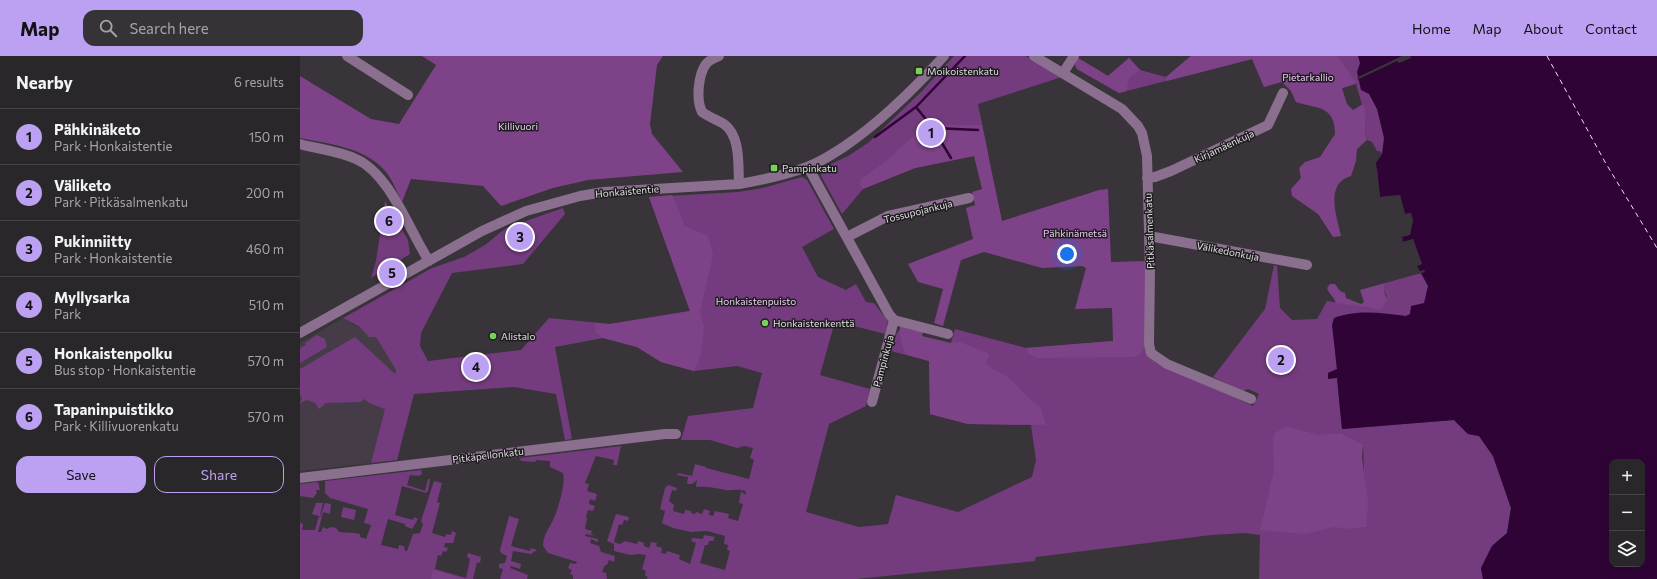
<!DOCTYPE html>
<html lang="en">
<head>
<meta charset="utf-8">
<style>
	body { margin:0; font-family:Commissioner,sans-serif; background:#363337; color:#f1f3f6 }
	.controls { position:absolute; right:12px; bottom:12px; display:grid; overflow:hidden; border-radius:8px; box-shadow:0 4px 16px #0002 }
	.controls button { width:36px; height:36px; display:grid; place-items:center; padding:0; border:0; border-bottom:1px solid #464447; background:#2a272b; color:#f1f3f6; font:20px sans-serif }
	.you { position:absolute; left:767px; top:198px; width:14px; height:14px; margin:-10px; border:3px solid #fff; border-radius:50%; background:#1a73e8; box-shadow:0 0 0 6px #1a73e833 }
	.badge { display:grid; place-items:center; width:26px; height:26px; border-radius:50%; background:#bca0f2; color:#111; font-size:13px; font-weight:700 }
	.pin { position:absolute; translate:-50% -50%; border:2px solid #fff; box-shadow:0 1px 4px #0006 }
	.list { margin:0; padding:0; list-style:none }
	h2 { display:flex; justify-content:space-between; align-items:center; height:52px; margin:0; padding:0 16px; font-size:17px }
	h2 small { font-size:13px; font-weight:400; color:#a5a5a9 }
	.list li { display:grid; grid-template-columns:26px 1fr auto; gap:12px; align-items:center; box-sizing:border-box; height:56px; padding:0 16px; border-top:1px solid #464447 }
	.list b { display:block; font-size:15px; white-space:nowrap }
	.list p { margin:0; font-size:13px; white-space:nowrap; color:#a5a5a9 }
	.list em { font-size:13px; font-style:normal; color:#a5a5a9 }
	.actions { display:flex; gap:8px; padding:12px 16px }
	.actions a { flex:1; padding:9px 0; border:1px solid #bca0f2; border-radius:12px; text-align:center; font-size:14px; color:#bca0f2 }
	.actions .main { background:#bca0f2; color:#111 }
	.icon { flex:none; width:22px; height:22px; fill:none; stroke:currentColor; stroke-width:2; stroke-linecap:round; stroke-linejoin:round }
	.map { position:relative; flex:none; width:1357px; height:523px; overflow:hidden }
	header { display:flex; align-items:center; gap:24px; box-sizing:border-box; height:56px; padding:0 20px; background:#bca0f2; color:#111 }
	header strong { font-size:19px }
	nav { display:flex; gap:22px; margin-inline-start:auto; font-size:14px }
	.search { width:280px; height:36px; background:#363337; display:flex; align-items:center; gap:10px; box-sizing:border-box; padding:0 14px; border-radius:12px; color:#a5a5a9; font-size:15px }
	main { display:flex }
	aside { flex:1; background:#2a272b }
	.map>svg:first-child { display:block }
	.built { fill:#453c47 }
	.green { fill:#743c7e; fill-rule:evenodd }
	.forest { fill:#7e4288 }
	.water { fill:#300337; fill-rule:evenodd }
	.pier { fill:#383439 }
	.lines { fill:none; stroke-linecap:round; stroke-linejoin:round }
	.stream { stroke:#300337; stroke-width:2.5 }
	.ferry { stroke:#f8d7fd; stroke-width:1; stroke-dasharray:5 4; stroke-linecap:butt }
	.minor { stroke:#8a6f8e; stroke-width:10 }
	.poi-dot { fill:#79d158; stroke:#1e1c1f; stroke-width:1.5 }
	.labels { text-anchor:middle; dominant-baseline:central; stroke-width:3; stroke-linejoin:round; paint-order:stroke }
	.poi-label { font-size:10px; fill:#e0dde0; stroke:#1e1c1f; text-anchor:start }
	.park-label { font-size:10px; fill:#edccf3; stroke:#1e1c1f }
	.street-label { font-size:10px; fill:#e0dde0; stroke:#1e1c1f }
</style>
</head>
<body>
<header>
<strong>Map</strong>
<div class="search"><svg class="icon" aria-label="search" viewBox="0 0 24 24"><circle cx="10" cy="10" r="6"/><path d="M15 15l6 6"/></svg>Search here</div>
<nav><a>Home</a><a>Map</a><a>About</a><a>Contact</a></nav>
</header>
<main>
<aside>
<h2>Nearby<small>6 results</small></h2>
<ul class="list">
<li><span class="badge">1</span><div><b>Pähkinäketo</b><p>Park · Honkaistentie</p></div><em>150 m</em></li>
<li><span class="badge">2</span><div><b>Väliketo</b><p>Park · Pitkäsalmenkatu</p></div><em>200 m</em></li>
<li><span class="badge">3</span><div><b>Pukinniitty</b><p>Park · Honkaistentie</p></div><em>460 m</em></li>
<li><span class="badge">4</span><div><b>Myllysarka</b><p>Park</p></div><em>510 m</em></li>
<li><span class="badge">5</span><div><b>Honkaistenpolku</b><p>Bus stop · Honkaistentie</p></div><em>570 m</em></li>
<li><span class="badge">6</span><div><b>Tapaninpuistikko</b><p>Park · Killivuorenkatu</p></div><em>570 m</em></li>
</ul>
<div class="actions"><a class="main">Save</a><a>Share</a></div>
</aside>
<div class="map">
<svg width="1357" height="523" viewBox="0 0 1357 523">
	<rect width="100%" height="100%" fill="#383439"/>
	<path class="built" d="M43,262L54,269L74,277L96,314L71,407L0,415V287Z"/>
	<path class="green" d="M654,0H726L762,21L678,48L688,97L615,112L563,133L542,158L521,120V113L548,100L568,87L622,35Z
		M891,0H1075L1071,15L1057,22L1058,24L1071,17L1095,89L1077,106L1082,98L1080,95H1077L1072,86L1067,84L1065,77L1066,62L1056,28L996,46L985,21L952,3L819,37L777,13L775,10L778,2L808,20L829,2L840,14L866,21Z
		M502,121L507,124L534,173L502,191L518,221L546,234L556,228L566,246L574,247L588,265L585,278L535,265L520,319L570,333L566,350L529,368L506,456L559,471L588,468L596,439L658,456L732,421L736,404L731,369L668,368L630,358L629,305L591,295L597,277L600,273L625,283L650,290L655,273L726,292L813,285L843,291L845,283L856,307L932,340L953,350L959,338L948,333L943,335L913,321L965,253L974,209L977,210L980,252L992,264L1017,263L1027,245L1070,252L1075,254L1082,249L1087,240L1084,235L1085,227L1125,216L1130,220L1127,250L1035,295L1037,313L1028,317L1037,322L1042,373L1154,364L1168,378L1179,380L1193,400L1211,452L1207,477L1192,490L1181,512L1183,523H959L960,479L945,477L911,479L736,501L735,505L556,523H347L348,521L345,520L346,515L342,513L346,499L339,498L331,499L314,495V488L307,485L316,458L329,461L328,465L324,464L322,469L319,468L314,486L320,488L325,485L337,488L338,485L344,487V490L349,492L351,486L357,487L356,490L362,492L361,497L366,498L367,495L380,499L379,503L390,508L396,487L391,485L392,482L403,483L404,479L415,481L413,485H409L408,489H405L400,507L425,514L430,495L427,494L428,489L424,488L425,480L407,475L391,476L373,472L362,467L365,455L360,453L365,432L368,429L377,432L376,435L372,434L369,445L374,449L373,455L384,458L385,454L391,455V457L395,458L396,456L402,458L404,453L410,455L409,459L413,460L415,455L429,458L428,462L438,465L443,448L439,447L441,435L445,439L446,435C436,432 433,435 425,434C415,432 407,430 396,431L397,424L392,428H387L388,421L377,419L378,417L392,420L395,408L406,411V412L449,423L454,404L450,402L453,392L444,390L437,392L410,384H381L388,360L453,352L462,317L437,310L394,315L361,306L337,291L303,282L255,291L272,383L265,384L256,338L214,331L114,338L97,404L71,407L85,353L69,347L64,343L61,346L26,347L19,353L15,347L7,344L0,347L2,342L0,339V313L55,281L95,318L96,314L76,281H69L60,271L43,262L132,212L164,201L185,189L206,172L263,152L265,158L223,208L152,217L121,277L120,290L128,305L221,294L249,262L310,268L390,255L349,141L438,136L463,132ZM1041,377L1063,388L1066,471L1045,472L1018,380Z
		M85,145L108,184L110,198L71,222L76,205Z
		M17,279L25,283L27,291L0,307V292L6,289L5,287Z
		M321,390L317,409H313L314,404L296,400L285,427L289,428L287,435L297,438L295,445L290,443L289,448L295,450L293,455L288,454L286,461L287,462L285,473L292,475L291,478L294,480L286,478L285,480L298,483V486L291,483L290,487L299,490L301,496L315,500L314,506L309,504L307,509H305L302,516L306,517L307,523H273V519L270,518L272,514L268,512L270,507L276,508L277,506L248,497L243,490C243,479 249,473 253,464C258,454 266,427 263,417L250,411V405L236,404L235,406L221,405L220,402Z
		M121,414L122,418L119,420L110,419L107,429L125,435L128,423H130L128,435L126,437L102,430L95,459L113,464L114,461L118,463L112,473L105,470V468L88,463L81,489L98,493L99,489L104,490L105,495H107L113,478L120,477L123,468L121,465L134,425L142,427L137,446L140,447L132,477L145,481L146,478L151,479L152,475L156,477L153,487H145L144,491L148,492L146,496L143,495L141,500L138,499L135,513L166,522L170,503L167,501L168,497L181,501L180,507L177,506L173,523H0V467L3,468L2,474H15L19,460L12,458L16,447H23L19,464L25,447L31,448L30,458L23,456L18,476H21L23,471L27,473L31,471L36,472L39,476C47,477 52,476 60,478V481L66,483L71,469L64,467L68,453L30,442L25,437V425Z
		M18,426L20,434H16L17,437L13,442L0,440V428Z
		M43,451L56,454L54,464L41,461Z
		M209,460L219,463L211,490L230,495L231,492L237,494L231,498L213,495L211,505L221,508L220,513L211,510L210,512L228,519L227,523H200L203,513L199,512V508L205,507L207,500L201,497L200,494Z"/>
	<path class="forest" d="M122,0H363L357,9L350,68L352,78L383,116L288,124L253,132L201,150L183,130L111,123L102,146C97,136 93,125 86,116C65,91 29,88 0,82V20L71,63L99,68L136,9Z
		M891,0H1037L1040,3L1056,27L1042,32L1047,48L1053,54L1063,48L1066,62L1065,77L1067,84L1057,93L1056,105L1051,120C1024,128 1037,160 1041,180L1033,181L1018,158L992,140L991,133L1001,122L999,112L1005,106L1020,101L1035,78C1035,49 1017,53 996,46L991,35L982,26L964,31L952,3L867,25L866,21Z
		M778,2L808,20L829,2L840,14L830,21L826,35L819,37L777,13L775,8Z
		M634,69H682L702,165L799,134L808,133L811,206L846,205L845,283C844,293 843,298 833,301L736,302L729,298L726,292L813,285L812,252L775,253L786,212L782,210L742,212L684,196L661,204L643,270L634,267L643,233L618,226L608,208L673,183L666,152L675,149L672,136L682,133L674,100L615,112L563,133L560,128L561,123L586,105L618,76Z
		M372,139L385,170L408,180L413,199L400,256L404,271L401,299L394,315L361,306L337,291L303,282L296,277L295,267L310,268L390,255L349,141Z
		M1085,227L1084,235L1087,244L1081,253L1075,254L1070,252L1036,247C1034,241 1029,238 1027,232L1030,228H1035L1040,235L1045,237L1046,242L1061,248L1064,246L1060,234Z
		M604,269L624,274L622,280L651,287L660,286L689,298L686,307C692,315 703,316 710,323C720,332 727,343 740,350L746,369L668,368L630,358L629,305L605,298L600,280V271Z
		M986,370L1018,379L1041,377L1063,388L1062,401L1068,447L1066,471L1050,473L1034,471L1005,478L960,474L974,415L973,382L975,377Z
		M133,514L166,523H131Z"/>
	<path class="water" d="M1058,0H1357V523H1183L1181,512L1192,490L1207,477L1211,452L1193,400L1179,380L1168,378L1154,364L1042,373L1037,322L1028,323V317L1037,313L1032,269L1034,262C1057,253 1083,257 1106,260L1110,258L1111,250L1124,247L1128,230L1117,210L1122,208L1113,183L1103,186L1102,181L1110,178L1113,164L1111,157L1105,158L1100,139L1080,141L1076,107L1082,98L1084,82L1077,53L1069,38L1061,34L1057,16L1060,7ZM1312,406H1342V508H1312Z"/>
	<path class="pier" d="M1102,0H1110L1111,2L1099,7L1097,5L1059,23L1058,21Z
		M1077,112L1080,141L1100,139L1105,158L1111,157L1113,164L1110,179L1102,181L1103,186L1113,183L1122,208L1117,210L1119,215L1124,214L1125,216L1118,218L1117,216L1115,209L1119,207L1112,186L1103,188L1101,187L1100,180L1108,177L1111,164L1109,159H1104L1099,141L1078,142L1075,113Z"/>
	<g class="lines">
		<path class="stream" d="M616,51L633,72L651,102
			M633,72L678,74
			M575,81L616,51L665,0"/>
		<path class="ferry" d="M1247,0L1305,106L1357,192"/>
		<path class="minor" d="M47,0L108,39
			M419,0C415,2 409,4 406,8C398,19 396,44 402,56C409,61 417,64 424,68C441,80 438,110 439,128
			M734,0L822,53L838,70L842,77L847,100L850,214L849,288L851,297L867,308L951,343
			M763,17L774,0
			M0,88C18,93 39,95 56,103C90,118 109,174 129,205
			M508,111L589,258L594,264L648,278
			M847,122L855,121L871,115L968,69L983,37
			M849,180L1007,209
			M547,181L588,160L669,142
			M0,277L182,175L226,155L280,140L304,136L439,128C462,124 485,119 507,111C521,106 533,98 545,90C582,65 614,33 644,0
			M572,346L594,264
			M0,422L365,378H376"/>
	</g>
	<g class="poi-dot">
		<rect x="615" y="11" width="8" height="8" rx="2"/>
		<rect x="470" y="108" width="8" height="8" rx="2"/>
		<circle cx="465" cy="267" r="4"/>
		<circle cx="193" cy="280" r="4"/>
	</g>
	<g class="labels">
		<g class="poi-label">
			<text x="627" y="15">Moikoistenkatu</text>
			<text x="482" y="112">Pampinkatu</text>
			<text x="473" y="267">Honkaistenkenttä</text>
			<text x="201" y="280">Alistalo</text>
		</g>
		<g class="park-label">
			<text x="1008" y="21">Pietarkallio</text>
			<text x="218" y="70">Killivuori</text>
			<text x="775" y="177">Pähkinämetsä</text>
			<text x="456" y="245">Honkaistenpuisto</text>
		</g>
		<g class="street-label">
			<text transform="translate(924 90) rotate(-25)">Kirjamäenkuja</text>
			<text transform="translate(327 135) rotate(-5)">Honkaistentie</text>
			<text transform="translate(618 155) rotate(-14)">Tossupojankuja</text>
			<text transform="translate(849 175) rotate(-92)">Pitkäsalmenkatu</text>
			<text transform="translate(928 195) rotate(11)">Välikedonkuja</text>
			<text transform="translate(583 305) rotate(-75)">Pampinkuja</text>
			<text transform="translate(188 399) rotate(-7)">Pitkäpellonkatu</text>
		</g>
	</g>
</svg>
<div class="controls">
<button>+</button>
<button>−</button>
<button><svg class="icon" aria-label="layers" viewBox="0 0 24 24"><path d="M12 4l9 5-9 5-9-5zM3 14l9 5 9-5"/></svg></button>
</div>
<div class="you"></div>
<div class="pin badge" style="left:631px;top:77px">1</div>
<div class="pin badge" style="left:981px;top:304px">2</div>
<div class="pin badge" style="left:220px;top:181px">3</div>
<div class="pin badge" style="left:176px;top:311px">4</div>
<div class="pin badge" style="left:92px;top:217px">5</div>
<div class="pin badge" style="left:89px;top:165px">6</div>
</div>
</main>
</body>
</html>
